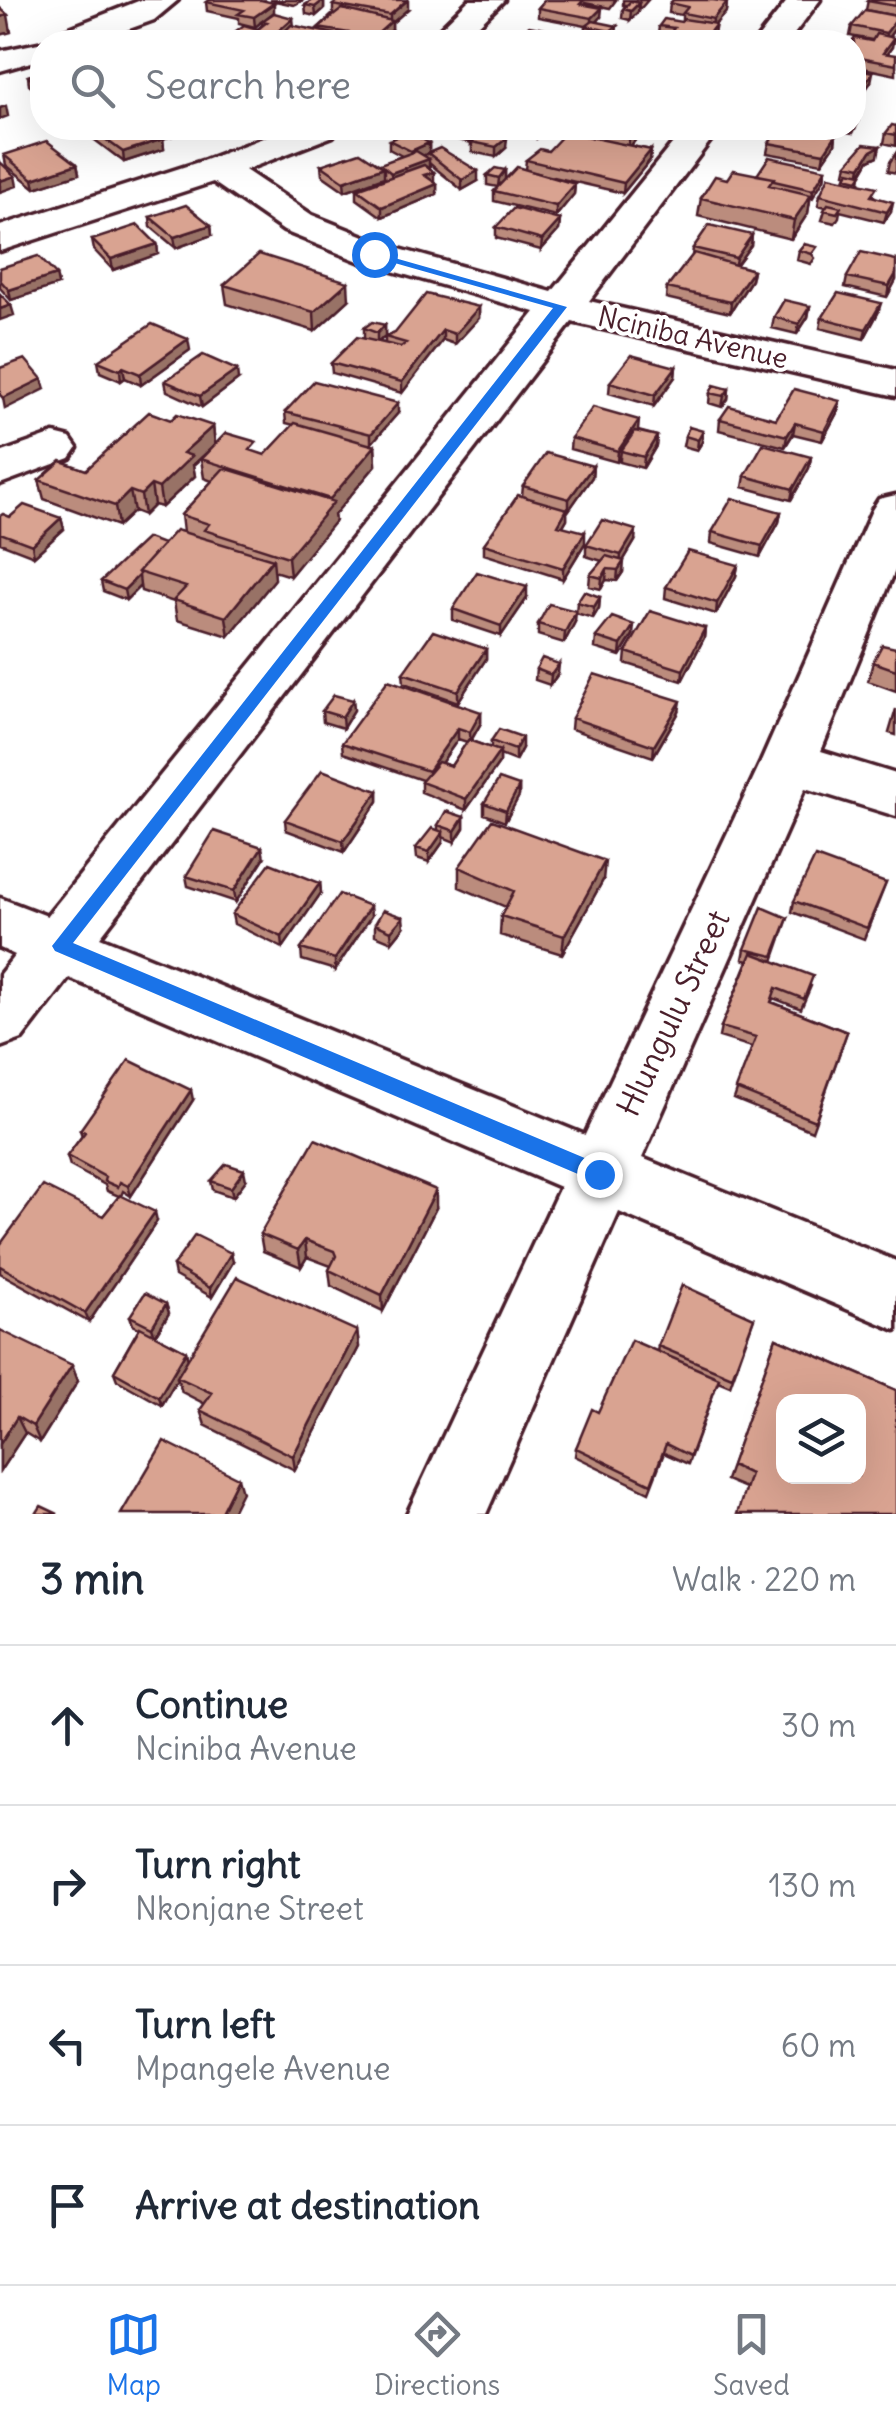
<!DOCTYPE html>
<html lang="en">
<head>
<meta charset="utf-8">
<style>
	body { margin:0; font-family:Delius,sans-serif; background:#f2f2f3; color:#1f2937 }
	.controls { position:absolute; right:30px; bottom:30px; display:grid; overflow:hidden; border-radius:20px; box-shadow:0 10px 40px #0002 }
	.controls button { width:90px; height:90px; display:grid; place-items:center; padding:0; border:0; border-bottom:2px solid #e0e1e3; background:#fff; color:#1f2937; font:50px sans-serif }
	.stop { position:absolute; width:30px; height:30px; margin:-22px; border:8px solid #1a73e8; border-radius:50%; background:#fff }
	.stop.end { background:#1a73e8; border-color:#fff; box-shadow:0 2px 10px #0008 }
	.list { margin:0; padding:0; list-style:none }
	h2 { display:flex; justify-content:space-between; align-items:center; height:130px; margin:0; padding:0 40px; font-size:42px }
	h2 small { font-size:32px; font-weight:400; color:#747a83 }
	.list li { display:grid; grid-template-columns:65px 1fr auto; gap:30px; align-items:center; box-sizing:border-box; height:160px; padding:0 40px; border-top:2px solid #e0e1e3 }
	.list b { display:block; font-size:38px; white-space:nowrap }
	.list p { margin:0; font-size:32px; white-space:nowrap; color:#747a83 }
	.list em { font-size:32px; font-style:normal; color:#747a83 }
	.icon { flex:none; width:55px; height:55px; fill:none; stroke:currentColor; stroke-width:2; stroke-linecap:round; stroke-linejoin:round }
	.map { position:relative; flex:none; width:896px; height:1514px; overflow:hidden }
	.search { position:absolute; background:#fff; box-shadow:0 10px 40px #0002; left:30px; right:30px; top:30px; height:110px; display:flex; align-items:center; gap:25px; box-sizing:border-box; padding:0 35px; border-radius:40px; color:#747a83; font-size:38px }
	.sheet { height:770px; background:#fff }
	nav { display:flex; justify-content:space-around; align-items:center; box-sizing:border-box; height:140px; border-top:2px solid #e0e1e3; background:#fff; font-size:28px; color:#747a83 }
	nav a { display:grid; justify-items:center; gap:5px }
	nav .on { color:#1a73e8 }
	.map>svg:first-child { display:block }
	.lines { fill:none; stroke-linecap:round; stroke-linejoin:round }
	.minor-casing { stroke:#4a1f2b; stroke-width:7 }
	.minor { fill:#fff; fill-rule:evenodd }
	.wall { fill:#bb8c7d; stroke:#4a1f2b; stroke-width:2.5; fill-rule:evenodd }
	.shaded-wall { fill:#987266; stroke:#4a1f2b; stroke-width:2.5 }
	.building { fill:#d9a391; stroke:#4a1f2b; stroke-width:2.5; fill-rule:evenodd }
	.route { fill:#1a73e8 }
	.labels { text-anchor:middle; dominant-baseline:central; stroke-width:8; stroke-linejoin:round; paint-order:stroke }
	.far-street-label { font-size:28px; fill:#4a1f2b; stroke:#fff }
	.street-label { font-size:32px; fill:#4a1f2b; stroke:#fff }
</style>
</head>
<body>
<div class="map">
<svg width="896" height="1514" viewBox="0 0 896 1514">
	<rect width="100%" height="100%" fill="#fff"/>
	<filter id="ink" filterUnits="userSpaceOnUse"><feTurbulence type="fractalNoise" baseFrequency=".01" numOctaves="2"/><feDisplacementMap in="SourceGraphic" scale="20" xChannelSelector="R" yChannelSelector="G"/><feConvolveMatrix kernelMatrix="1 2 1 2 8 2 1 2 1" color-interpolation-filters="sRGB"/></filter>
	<g filter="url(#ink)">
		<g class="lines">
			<defs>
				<path id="minor" d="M141,0H178L154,20L93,42H42V59L0,71V51L48,41L52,35Z
					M469,0H504L461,42H426Z
					M788,0H820L788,42H755Z
					M289,128H338L333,136L245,170L312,215L389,246L552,292L685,128H720L589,301L896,370V396L572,322L100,937L585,1135L761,762L872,510L879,499L896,495V568L821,751L896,774V816L805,788L642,1158L896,1261V1330L619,1212L486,1514H407L560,1187L69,978L22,1039L0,1047V974L15,955L0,948V898L47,916L535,312L361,262L284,231L213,182L0,251V226L205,160Z
					M54,434L70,438L77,448L70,458L0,484V453Z"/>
			</defs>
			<use href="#minor" class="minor-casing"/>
			<use href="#minor" class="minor"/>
		</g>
		<path class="wall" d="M209,0H265L274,12L268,17L294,26L318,31V28L333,14V5L408,9L392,23V30L378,42H351L339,40V42H281V39L277,42H229L228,37L258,29L262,25V21L255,27L239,23V18L207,11L206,2Z
			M270,0H304L294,5Z
			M324,0V9L316,16L306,14L305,5Z
			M545,0H616L610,8L585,3V5L601,17L597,22L616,35L610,41L585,36L586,26L538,17V8Z
			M623,0H648L641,8L639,7L638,12L630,20L622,18L623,9L626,5H623Z
			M868,0H896V16L866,10Z
			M727,2L726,12L715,24L714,34L708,42H620H668L669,37L658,35L659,26L682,22V15L669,13L670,3Z
			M896,16V27L889,37L892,47L887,54L896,55V75L854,66V42L872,40L850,36L852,26Z
			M854,68L871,82L858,100L854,99Z
			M42,72V96L29,85L28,76Z
			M854,102L858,113H860L858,123L853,133L824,128H854Z
			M896,126V146L884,143L886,133Z
			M79,128H147L163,139L164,149L124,162Z
			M152,128H200L165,138Z
			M432,128H487L479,136L506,148L496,157L472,152V143L432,134Z
			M514,128H546L537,138L514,132Z
			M594,128H644L631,146L651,150L650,160L623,193L532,172L575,184L574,194L556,216L494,201V191L498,187L487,185V175L505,170V180L525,170L526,160L548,151L590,137V131Z
			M836,135L835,144L822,163L767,153L769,143Z
			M389,140L429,143V153L478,181L462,190L429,163L433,182L437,184V194L382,217L357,199V189L386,179L384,177L345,191L322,175L321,165H380L402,156L389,149Z
			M896,153V173L888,171L890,162Z
			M4,155L77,164L79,174L35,188L6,165Z
			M878,156L869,160L861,174L860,183L891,212L884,222L840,211L839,217L835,223L822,220L826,207L818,205L820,195L845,180L847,174L845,173L847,164Z
			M826,169L824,179L810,199L808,213L791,239L698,216L701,198L727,179Z
			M150,217L211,225L212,235L176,248L151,227Z
			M560,220L559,230L541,250L496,238V227Z
			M752,235L751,245L736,265L753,270L751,280L730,313L666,298L667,288L692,256L693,248Z
			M92,240L157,244L158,254L113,270L94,250Z
			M804,244L815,258L811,264L797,260L799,250Z
			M896,260V280L887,297L845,287L847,277Z
			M0,268L56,275L58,285L11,300L0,288Z
			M224,285L349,300L315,331L227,304Z
			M810,306L808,317L797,334L772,328L774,317Z
			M479,307V318L455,344L443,340L402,393L332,373L331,363L364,338V328L385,325V336L379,342L385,343V337Z
			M878,313L864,339L820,328L822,318Z
			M190,350L141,385L125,378L121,381L100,372L98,361Z
			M676,367L675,377L654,406L609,393L610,382Z
			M238,380L202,407L167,391L165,381Z
			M729,389L728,399L722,407L709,403L710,393Z
			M838,411L822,441L793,434L785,447L719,430L720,419H776Z
			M285,412L398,413L371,444L375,446L376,465L334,515L335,521L290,576L274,571L275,579L229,636L177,620L174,602L141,591L140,586L126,600L103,591L101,581L183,532L181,515L212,481L204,478L201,459L204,456L193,465L195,476L162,507L154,505L144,515L134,511L118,526L44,499L39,480L86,470L171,420L213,426L215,444L265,455L294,425L286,423Z
			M689,427L702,442L697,450L683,446L685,436Z
			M638,431L657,436L656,446L643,468L620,462V457L617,462L570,449L571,438Z
			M811,457L809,468L791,500L743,487L745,476Z
			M593,466L592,477L569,510L567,509V519L563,526L585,543L563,579L484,554V544L522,496L523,486Z
			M781,512L779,522L760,557L711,543L712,532Z
			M0,516L61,518L64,529L34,556L0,543Z
			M635,541L623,561V572L617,581L606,580L601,589L589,586L590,575L602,561L586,556V545Z
			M738,565L736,576L716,614L665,598L666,587Z
			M600,597L599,608L593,618L576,613L577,602Z
			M527,598L501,636L453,620V609Z
			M575,622L564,643L538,635V624Z
			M705,628L704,638L682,681L625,663L626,652Z
			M633,635L620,656L595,648L596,637Z
			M896,648V691L868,681L873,662Z
			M486,649V659L458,702L404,683L403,673Z
			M536,669L558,674L550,685L535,680Z
			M353,700L354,710L343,728L323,722L322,711Z
			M896,709V735L889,733Z
			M481,712V723L471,741L491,748V741L522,748L515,761L500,755V762L466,810L421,792V782L422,780L343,753L342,743ZM458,739L467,742L451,766L441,763Z
			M679,712L653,757L571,729L572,718Z
			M519,786V796L505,822L484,814V803Z
			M378,791V801L344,852L286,830L285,820Z
			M464,817V828L455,842L443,837V842L429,862L417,858L416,848L438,830V825Z
			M264,858L236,902L188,886L186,876Z
			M459,867L603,880L562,954L500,935L501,916L506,907L459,887Z
			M320,883L321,893L283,948L234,924L232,914Z
			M886,883L864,939L792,912L794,901Z
			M371,916L335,970L302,960L301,949Z
			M788,918L773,961L811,986L801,1009L773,998L772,1002L847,1032L812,1131L734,1099L752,1047L719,1037L721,1027L748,961L743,959L745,949Z
			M375,924L404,927L392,942L375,935Z
			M193,1100L131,1196L123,1191L121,1196L157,1221L89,1322L0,1273V1245L103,1216L119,1196L107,1191L105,1185L70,1166L67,1156L82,1136L80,1130Z
			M246,1180L233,1197L213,1190L211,1181Z
			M436,1208L383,1311L331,1286L329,1270L331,1266L307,1257L301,1267L263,1251L260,1234Z
			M233,1262L212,1297L175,1276L173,1266Z
			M166,1304L169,1313L155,1335L186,1351L188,1358L357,1331L359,1347L295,1470L205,1425L200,1410L205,1404L182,1392L177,1378L162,1405L117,1380L114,1372L139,1328L133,1325L130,1316Z
			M754,1318L730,1386L718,1381L688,1464L664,1453L649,1492L575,1456L576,1448L598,1412L657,1352L658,1346Z
			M0,1330L78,1381L40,1442L25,1433L0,1471Z
			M776,1338L896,1390L745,1488L726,1480Z"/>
		<path class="shaded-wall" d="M324,0V9L316,16L315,7Z
			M408,0V9L392,23V30L378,42H374V37L390,22V15Z
			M727,2L726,12L712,28L713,19Z
			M274,3V12L255,27L254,17Z
			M639,3L638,12L630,20L631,11Z
			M602,8L601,17L592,27V18Z
			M8,15L11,32L0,35V17Z
			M293,18L294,27L281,35V39L277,42H266Z
			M896,20V27L885,42L886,33Z
			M716,24L714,34L708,42H703Z
			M617,26L616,35L610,41V31Z
			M565,33L564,42H555Z
			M894,38L892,47L881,62L883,53Z
			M873,72L871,82L858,100L860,90Z
			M6,106L8,116L0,119V108Z
			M164,128H200L165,138Z
			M478,128H487L471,144L472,134Z
			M537,128H546L537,138Z
			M639,128H644V129L628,149L629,139Z
			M836,135L835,144L822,163L824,153Z
			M507,138L506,148L496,157V147Z
			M163,139L164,149L124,162L123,152Z
			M429,143V153L411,161V151Z
			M880,146L878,156L869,160L859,177L861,167L871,151Z
			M651,150L650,160L623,193L624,183Z
			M429,159V169L392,183L391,173Z
			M77,164L79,174L35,188L33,179Z
			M384,167V177L345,191L344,181Z
			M826,169L824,179L812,199L813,190Z
			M505,170V180L498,187L499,178Z
			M478,171V181L462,190V180Z
			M434,172V182L424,175Z
			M15,176L17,186L0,192V181Z
			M437,184V194L382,217V207Z
			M575,184L574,194L556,216V206Z
			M811,195L808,213L791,239L794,220Z
			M893,202L891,212L884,222L887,212Z
			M560,220L559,230L541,250L542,240Z
			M211,225L212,235L176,248L174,237Z
			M752,235L751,245L734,268L736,258Z
			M157,244L158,254L113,270L111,259Z
			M753,270L751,280L730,313L731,302Z
			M896,274V280L887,297L889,286Z
			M56,275L58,285L11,300L9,290Z
			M348,282L349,300L315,331L314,312Z
			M881,303L878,313L864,339L866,329Z
			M11,305L14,315L0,320V309Z
			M810,306L808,317L797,334L799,324Z
			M479,307V318L455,344V334Z
			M385,325V336L377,343V333Z
			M443,330V340L402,393V382Z
			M188,339L190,350L141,385L140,374Z
			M123,367L125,378L121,381L120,370Z
			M676,367L675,377L654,406L655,395Z
			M237,370L238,380L202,407L200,396Z
			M42,379L45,389L5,409L3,398Z
			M729,389L728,399L722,407L724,396Z
			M840,401L838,411L822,441L824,431Z
			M398,403V413L371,444V434Z
			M639,420L638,431L621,451L620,457L617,462L618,451Z
			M795,423L793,434L785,447L787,436Z
			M213,426L215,445L193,465L195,476L162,507L159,488L183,453Z
			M703,431L702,442L697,450L698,440Z
			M657,436L656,446L643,468L644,457Z
			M375,446L376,465L334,515L335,521L290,576L288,557L331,505L330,499Z
			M811,457L809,468L791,500L793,489Z
			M593,466L592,477L569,510V499Z
			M151,485L154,505L144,515L141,495Z
			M130,491L134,511L118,526L115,506Z
			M567,509V519L557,536L558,525Z
			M781,512L779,522L760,557L762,546Z
			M61,518L64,529L34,556L32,545Z
			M636,530L635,541L620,566L621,555Z
			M585,532V543L563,579V568Z
			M273,559L275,579L229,636L226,617Z
			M624,561L623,572L617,581L618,570Z
			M738,565L736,576L716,614L717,603Z
			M607,569L606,580L601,589L602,578Z
			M139,575L140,586L126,600L124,590Z
			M527,587V598L501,636V626Z
			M600,597L599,608L593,618L594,607Z
			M576,611L575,622L564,643L565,632Z
			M634,625L633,635L620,656L621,645Z
			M705,628L704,638L682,681L683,670Z
			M486,649V659L458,702V691Z
			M559,664L558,674L550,685L551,675Z
			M353,700L354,710L343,728L342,717Z
			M681,701L679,712L653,757L654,746Z
			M481,712V723L470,742V732Z
			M458,728V739L428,782V771Z
			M522,737V748L515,761V750Z
			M500,751V762L466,810V799Z
			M519,786V796L505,822L506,811Z
			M378,791V801L344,852L343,841Z
			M464,817V828L455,842V831Z
			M443,832V842L429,862V852Z
			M262,847L264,858L236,902L234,891Z
			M605,861L603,880L562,954L564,936Z
			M320,883L321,893L283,948L282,937Z
			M370,906L371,916L335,970V959Z
			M403,917L404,927L392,942L391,931Z
			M191,1090L193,1100L131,1196L128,1186Z
			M244,1170L246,1180L233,1197L231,1188Z
			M436,1190V1208L383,1311L382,1295Z
			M155,1212L157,1221L89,1322L85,1313Z
			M305,1240L307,1257L301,1267L298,1250Z
			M231,1253L233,1262L212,1297L210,1288Z
			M166,1304L169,1313L155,1336L152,1327Z
			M357,1331L359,1347L295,1470L293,1456Z
			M186,1351L188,1360L162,1405L159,1397Z
			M72,1365L78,1381L40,1442L33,1426Z
			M17,1417L25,1433L0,1471V1444Z
			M238,1478L242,1492L231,1514H220Z"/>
		<path class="building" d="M209,0H261L274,3L254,17L238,14L244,10L206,2Z
			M312,0H324L315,7L305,5Z
			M339,0H407L390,15L333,5Z
			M545,0H584L580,4L602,8L592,18L538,8Z
			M673,0H713L727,2L713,19L683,13L688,7L670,3Z
			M868,0H896V6L867,1Z
			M631,1L639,3L631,11L623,9Z
			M0,8L8,15L0,17Z
			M342,9L392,21L374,37L318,28Z
			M865,10L896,16V20L886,33L852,26Z
			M274,13L293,18L266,42H249L228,37L244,25L258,29L267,22L262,21Z
			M664,19L681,22L684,19L716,24L703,41L669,35L674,28L659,26Z
			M593,21L617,26L610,31L586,26Z
			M291,25L339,35L329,42H313L281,35Z
			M529,26L565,33L555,42H513Z
			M876,34L894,38L883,53L896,55V65L854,57V42H852L855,38L872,41Z
			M627,36L646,39L643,42H620Z
			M647,38L672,42H643Z
			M854,68L873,72L860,90L854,89Z
			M42,72V88L28,76Z
			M854,102L860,103L854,112L860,113L854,124Z
			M892,125L896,126V135L886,133Z
			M90,128H147L163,139L123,152Z
			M445,128H478L472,134Z
			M594,128H639L629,139L590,131Z
			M779,128H801L836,135L824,153L769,143Z
			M408,132L429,143L411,151L389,140Z
			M484,132L507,138L496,147L472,142Z
			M566,132L651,150L624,183L526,160L540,149L548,151Z
			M47,141L77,164L33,179L4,155Z
			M864,144L880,146L871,151L861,167L847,164Z
			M440,148L478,171L462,180L428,153Z
			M416,151L429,159L391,173L384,167L344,181L321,165L360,152L383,167L380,164Z
			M769,157L826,169L813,190L774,181V178L757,175Z
			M0,162L15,176L0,181Z
			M424,165L434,172L424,175L437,184L382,207L357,189Z
			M517,167L575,184L556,206L494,191Z
			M495,168L505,170L499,178L487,175Z
			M733,170L774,178L769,185L811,195L794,220L701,198L715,176L727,179Z
			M849,171L862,174L858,180L846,177Z
			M829,176L877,187L871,196L893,202L887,212L820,195Z
			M828,204L841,207L837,213L824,210Z
			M186,205L211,225L174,237L150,217Z
			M514,208L560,220L542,240L496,227Z
			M138,225L157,244L111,259L92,240Z
			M709,225L752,235L736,258L693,248Z
			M804,244L817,247L812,254L799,250Z
			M861,252L896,260V274L889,286L847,277Z
			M694,253L753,270L731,302L667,288Z
			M259,254L348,282L314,312L224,285Z
			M38,256L56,275L9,290L0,280V268Z
			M838,293L881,303L866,329L822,318Z
			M0,294L11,305L0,309Z
			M426,294L479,307L455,334L443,330L402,382L331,363L357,337L401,347L406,343L385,337L395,333Z
			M784,300L810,306L799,324L774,317Z
			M372,322L385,325L377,333L364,328Z
			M152,324L188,339L140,374L123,367L120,370L98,361Z
			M203,355L237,370L200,396L165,381Z
			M631,355L676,367L655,395L610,382Z
			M25,359L42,379L3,398L0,395V368Z
			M314,381L398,403L371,434L285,412Z
			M714,385L729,389L724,396L710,393Z
			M794,389L840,401L824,431L795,423L787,436L720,419L729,406L776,419Z
			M593,407L639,420L618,451L571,438Z
			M149,412L171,420L177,414L213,426L183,453L192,456L159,488L151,485L141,495L130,491L115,506L39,480L61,461L86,470Z
			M295,423L375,446L330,499L201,459L226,433L257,442L250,450L265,455Z
			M689,427L703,431L698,440L685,436Z
			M635,431L657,436L644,457L621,451Z
			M763,444L811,457L793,489L745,476Z
			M546,453L593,466L569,499L523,486Z
			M224,468L334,502L288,557L204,530L209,524L181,515Z
			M518,495L567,509L558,525L585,532L563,568L484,544Z
			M732,498L781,512L762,546L712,532Z
			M24,505L61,518L32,545L0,533V516L3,514L10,517Z
			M602,520L636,530L621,555L586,545Z
			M176,530L273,559L226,617L174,600L186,587L138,572Z
			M147,538L163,544L138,572L139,575L124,590L101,581Z
			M688,551L738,565L717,603L666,587Z
			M606,556L624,561L618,570L607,569L602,578L590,575Z
			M477,572L527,587L501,626L453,609Z
			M584,591L600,597L594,607L577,602Z
			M549,604L576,611L565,632L538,624Z
			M650,611L705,628L683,670L626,652Z
			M612,617L634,625L621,645L596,637Z
			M433,631L486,649L458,691L403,673Z
			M882,645L896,648V670L873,662Z
			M542,658L559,664L551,675L536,669Z
			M594,674L681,701L654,746L572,718Z
			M388,680L481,712L470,732L458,728L428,771L342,743Z
			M334,695L353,700L342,717L322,711Z
			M499,729L522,737L515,750L491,741Z
			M468,740L500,751L466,799L421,782L438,762L451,766Z
			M322,770L378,791L343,841L285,820Z
			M499,779L519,786L506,811L484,803Z
			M446,811L464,817L455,831L438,825Z
			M492,820L605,861L564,936L501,916L514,891L459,867Z
			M432,828L443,832L429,852L416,848Z
			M214,831L262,847L234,891L186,876Z
			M815,857L886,883L867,928L794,901Z
			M270,863L320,883L282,937L232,914Z
			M339,894L370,906L335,959L301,949Z
			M762,907L788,918L773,956L745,949Z
			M383,910L403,917L391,931L375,924Z
			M752,953L813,976L804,999L776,988L771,1002L847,1032L815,1121L736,1089L756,1037L721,1027Z
			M129,1060L191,1090L128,1186L120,1182L118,1187L104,1181L105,1177L67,1156L85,1132L80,1130Z
			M315,1139L436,1190L382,1295L329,1270L336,1256L334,1251L305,1240L298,1250L260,1234Z
			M226,1164L244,1170L231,1188L211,1181Z
			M43,1186L103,1216L120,1195L155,1212L85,1313L0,1266V1245Z
			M195,1235L231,1253L210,1288L173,1266Z
			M237,1277L357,1331L293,1456L200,1410L212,1393L177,1377Z
			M682,1285L754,1318L732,1377L658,1346Z
			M145,1293L166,1304L152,1327L130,1316Z
			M140,1327L186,1351L159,1397L114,1372Z
			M0,1330L72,1365L33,1426L17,1417L0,1444Z
			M776,1338L896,1390V1514H737L750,1474L731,1465ZM784,1402H858V1476H784Z
			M631,1340L719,1378L690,1456L666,1444L651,1484L576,1448L592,1409L598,1412Z
			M164,1441L238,1478L220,1514H121Z
			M41,1506L58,1514H36Z"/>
	</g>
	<path class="route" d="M370,251L567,307L73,943L606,1167V1180L599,1183L55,951L52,946L553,308L370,256Z"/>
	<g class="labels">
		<g class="far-street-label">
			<text transform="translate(693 337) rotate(13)">Nciniba Avenue</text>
		</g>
		<g class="street-label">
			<text transform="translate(673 1013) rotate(-65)">Hlungulu Street</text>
		</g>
	</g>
</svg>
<div class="controls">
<button><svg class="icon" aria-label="layers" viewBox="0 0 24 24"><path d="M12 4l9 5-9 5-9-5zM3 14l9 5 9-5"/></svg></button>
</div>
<div class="stop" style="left:374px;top:254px"></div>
<div class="stop end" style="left:599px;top:1174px"></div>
<div class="search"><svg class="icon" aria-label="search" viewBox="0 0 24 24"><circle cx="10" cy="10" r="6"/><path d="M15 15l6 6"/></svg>Search here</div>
</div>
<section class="sheet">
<h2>3 min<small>Walk · 220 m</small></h2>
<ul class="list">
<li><svg class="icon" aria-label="ahead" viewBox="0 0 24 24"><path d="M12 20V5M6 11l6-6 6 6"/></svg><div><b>Continue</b><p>Nciniba Avenue</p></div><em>30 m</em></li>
<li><svg class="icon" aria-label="right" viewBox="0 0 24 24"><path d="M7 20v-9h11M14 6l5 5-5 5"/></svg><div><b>Turn right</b><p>Nkonjane Street</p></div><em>130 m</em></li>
<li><svg class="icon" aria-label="left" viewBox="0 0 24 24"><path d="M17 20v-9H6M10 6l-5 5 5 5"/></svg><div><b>Turn left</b><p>Mpangele Avenue</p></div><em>60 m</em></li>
<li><svg class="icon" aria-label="arrive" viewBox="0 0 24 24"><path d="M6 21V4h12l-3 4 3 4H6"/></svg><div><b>Arrive at destination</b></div></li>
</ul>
</section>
<nav>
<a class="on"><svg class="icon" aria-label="map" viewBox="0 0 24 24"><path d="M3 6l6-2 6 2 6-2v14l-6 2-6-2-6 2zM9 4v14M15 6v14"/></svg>Map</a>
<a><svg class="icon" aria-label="directions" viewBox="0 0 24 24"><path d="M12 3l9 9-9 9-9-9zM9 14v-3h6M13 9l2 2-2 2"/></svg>Directions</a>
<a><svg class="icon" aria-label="saved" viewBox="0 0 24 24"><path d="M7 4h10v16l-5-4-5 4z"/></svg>Saved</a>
</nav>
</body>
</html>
